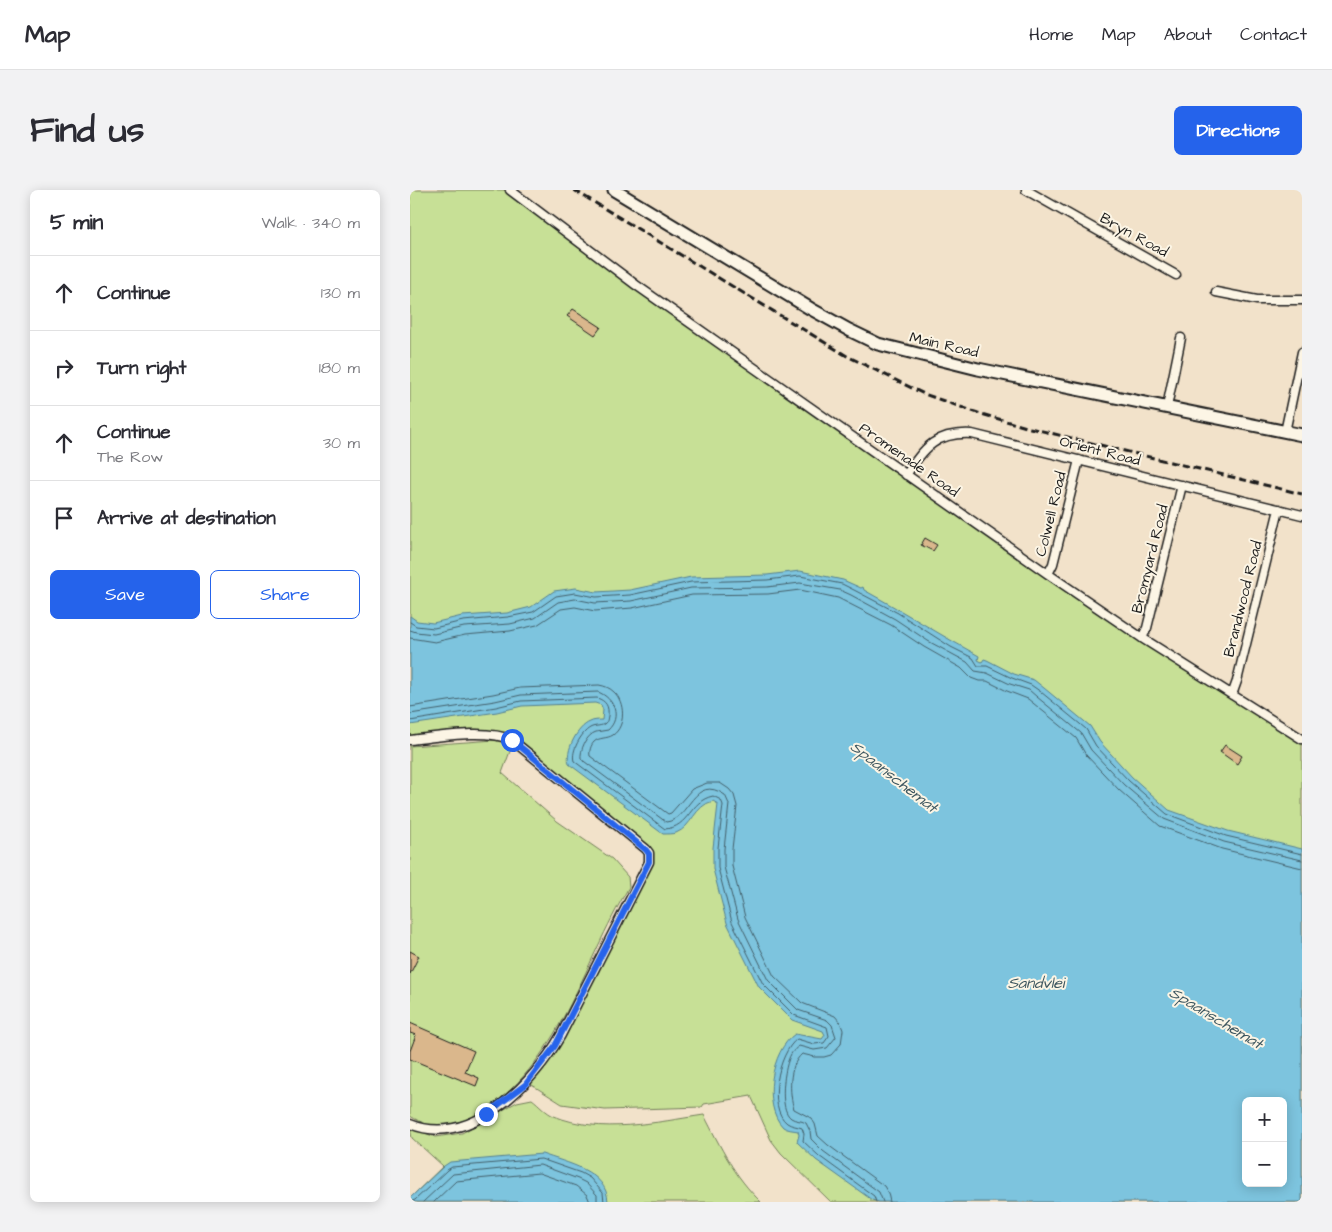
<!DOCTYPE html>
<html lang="en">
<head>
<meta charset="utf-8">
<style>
	body { margin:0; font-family:"Architects Daughter",sans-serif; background:#f2f2f3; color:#2b2b33 }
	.controls { position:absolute; right:15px; bottom:15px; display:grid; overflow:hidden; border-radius:8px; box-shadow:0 2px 12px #0003 }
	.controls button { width:45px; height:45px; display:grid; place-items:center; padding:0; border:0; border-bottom:1px solid #e1e1e2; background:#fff; color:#2b2b33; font:25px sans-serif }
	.stop { position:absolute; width:15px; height:15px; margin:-11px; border:4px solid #2563eb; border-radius:50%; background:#fff }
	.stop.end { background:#2563eb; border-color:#fff; box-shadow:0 1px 5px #0008 }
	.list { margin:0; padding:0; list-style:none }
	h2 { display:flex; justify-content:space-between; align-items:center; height:65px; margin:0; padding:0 20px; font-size:21px }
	h2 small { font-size:16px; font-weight:400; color:#7c7c81 }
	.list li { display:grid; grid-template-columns:32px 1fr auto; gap:15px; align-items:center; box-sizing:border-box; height:75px; padding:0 20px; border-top:1px solid #e1e1e2 }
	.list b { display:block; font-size:19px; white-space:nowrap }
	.list p { margin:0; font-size:16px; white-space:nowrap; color:#7c7c81 }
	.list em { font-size:16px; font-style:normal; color:#7c7c81 }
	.actions { display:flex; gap:10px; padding:15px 20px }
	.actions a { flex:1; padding:11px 0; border:1px solid #2563eb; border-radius:8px; text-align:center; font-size:18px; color:#2563eb }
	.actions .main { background:#2563eb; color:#fff }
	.icon { flex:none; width:28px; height:28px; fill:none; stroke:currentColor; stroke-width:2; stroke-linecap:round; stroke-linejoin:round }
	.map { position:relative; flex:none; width:892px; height:1012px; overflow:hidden; border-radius:8px }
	header { display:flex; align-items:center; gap:30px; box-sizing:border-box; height:70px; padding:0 25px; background:#fff; border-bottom:1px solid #e1e1e2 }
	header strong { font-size:24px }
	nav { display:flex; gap:28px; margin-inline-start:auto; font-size:18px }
	.intro { display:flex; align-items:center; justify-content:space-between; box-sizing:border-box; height:120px; padding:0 30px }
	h1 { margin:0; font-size:35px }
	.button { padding:12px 22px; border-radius:8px; background:#2563eb; color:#fff; font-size:18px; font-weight:700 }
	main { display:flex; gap:30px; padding:0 30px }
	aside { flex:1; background:#fff; border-radius:8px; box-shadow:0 2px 12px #0003 }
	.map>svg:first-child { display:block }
	.green { fill:#c7e096; stroke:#727e59; fill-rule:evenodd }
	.water { fill:#7dc4de; stroke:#568190; fill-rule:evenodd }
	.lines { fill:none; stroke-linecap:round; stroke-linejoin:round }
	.shore { stroke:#435f6a; stroke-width:1 }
	.building { fill:#dab78c; stroke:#1c1c1c }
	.minor-casing { stroke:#1c1c1c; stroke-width:11 }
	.primary-casing { stroke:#1c1c1c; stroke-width:15 }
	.minor { stroke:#fcf5e5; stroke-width:8 }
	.primary { stroke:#fcf5e5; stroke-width:11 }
	.rail { stroke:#1c1c1c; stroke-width:3; stroke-dasharray:8 4; stroke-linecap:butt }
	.route { stroke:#2563eb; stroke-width:6 }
	.labels { text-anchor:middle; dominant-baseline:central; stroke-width:4; stroke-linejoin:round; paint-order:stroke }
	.street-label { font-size:15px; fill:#1c1c1c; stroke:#fcf5e5 }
	.water-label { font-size:16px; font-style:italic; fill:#3e5760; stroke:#fcf5e5 }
</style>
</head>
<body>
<header>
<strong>Map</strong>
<nav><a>Home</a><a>Map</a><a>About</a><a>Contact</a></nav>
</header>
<div class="intro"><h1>Find us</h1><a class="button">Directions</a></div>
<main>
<aside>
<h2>5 min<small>Walk · 340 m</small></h2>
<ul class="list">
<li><svg class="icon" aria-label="ahead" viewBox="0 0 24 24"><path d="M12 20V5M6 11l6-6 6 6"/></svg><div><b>Continue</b></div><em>130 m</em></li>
<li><svg class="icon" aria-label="right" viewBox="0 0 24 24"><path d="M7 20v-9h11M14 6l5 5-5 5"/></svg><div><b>Turn right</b></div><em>180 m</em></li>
<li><svg class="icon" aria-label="ahead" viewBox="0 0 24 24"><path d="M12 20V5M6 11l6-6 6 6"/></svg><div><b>Continue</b><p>The Row</p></div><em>30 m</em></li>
<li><svg class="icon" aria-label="arrive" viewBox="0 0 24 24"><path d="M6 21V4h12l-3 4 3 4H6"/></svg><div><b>Arrive at destination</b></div></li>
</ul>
<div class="actions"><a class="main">Save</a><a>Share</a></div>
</aside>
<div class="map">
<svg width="892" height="1012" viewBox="0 0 892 1012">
	<rect width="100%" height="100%" fill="#f2e2ca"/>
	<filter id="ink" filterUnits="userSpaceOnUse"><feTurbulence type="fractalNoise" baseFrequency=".02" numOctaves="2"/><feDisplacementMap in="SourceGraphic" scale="10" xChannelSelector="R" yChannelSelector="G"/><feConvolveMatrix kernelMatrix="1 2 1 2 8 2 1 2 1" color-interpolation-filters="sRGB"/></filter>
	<g filter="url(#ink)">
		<path class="green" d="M0,0H100L226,95L638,384L892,549V1012H421L371,963L361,950L341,906L294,914L292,917L195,920L152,914L119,893L143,863L234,684C241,674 246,669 240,658L90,545L0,549ZM836,911H873V993H836Z
			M85,550L102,556L92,583L147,631L202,669L218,687L219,697C172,774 150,876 67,925C43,939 24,941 0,926V556Z
			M122,909C129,914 136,923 144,926C190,945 247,932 294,925C311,958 324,986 351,1012H0V1008L33,976L2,948L0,938L26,947L52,943L107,912Z"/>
		<path class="water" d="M390,381L433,390L451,398L453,397L454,400C493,421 530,445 569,466L568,470L572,472L574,469L577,470L604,484L624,490L634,498L680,536L690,552L722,587L759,620L818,641L892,659V1012H469L462,1010L406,970L387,952L389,945L388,941C383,940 377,940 373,937C352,916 361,860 385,844L412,849L415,845L413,841L382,830L349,797L317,733L303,679V658L308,614L303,611C284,616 282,637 266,643C262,644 257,644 253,644L159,574C155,561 167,537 180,532C183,530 189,530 192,530L193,520L191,515L185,513L112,516L87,522L0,535V426L7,431L23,433L52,426L97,423L121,417L144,401L166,398L186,402L220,400L281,387L357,385ZM836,911H873V993H836Z
			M132,964C156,973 197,980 198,1012H0V1008L34,976L40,972Z"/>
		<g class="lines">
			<path class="shore" d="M0,432L6,436L24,438L53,431L98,427L123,422L146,406L165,403L186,407L220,405L281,392L357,390L390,386L432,394L444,400L488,423L541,457L563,468L568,476H577L602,488L621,495L631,502L676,539L686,556L719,591L757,624L816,646L892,664
				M0,440L6,442L24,444L54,437L100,434L125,428L148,412L165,409L185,413L221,411L281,398L357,397L390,393L430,400L441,405L485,429L518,451L557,472L565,481L577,483L600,494L619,500L627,507L671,543L681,560L714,595L754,629L814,652L892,670
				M0,448L25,452L55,445L100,441L127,435L151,419L165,417L185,421L222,418L282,405L358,404L390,400L428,408L481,435L514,457L551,478L561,488L569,491H577L597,501L618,509L666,548L676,565L709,600L750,636L812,659L892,678
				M0,517L83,504L110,498L189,495C195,496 200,498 204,502C215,512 216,536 203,545C197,549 189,547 184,552C181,555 179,561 180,566L258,624L261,623L282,599L297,593H310L319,599L324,605L327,616L322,659V676L335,727L364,786L392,813L425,826L430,832L433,840L431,854L421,865L414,867H405L392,864C378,876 379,903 384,919L401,928L405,934L408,946L418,955L474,996L478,1003L480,1012
				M0,524L85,511L111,505L188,502C204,508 212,527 198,540C194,541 190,541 186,542C176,545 170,560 171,569L256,632C280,630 283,583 315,605L319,614L314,659V677L328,729L358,790L388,820L417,830L422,835L426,847L417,858L404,860L389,856C386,858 383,861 381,864C374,876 368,919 381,928C385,931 391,930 396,933L400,941L401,949L413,961L469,1002L473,1012
				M0,531L86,517L111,511L187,508C196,511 199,516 198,526C197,529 198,531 195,533C192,537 185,535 180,538C171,543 161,561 164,571L255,639C280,637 279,611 303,606L311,610L313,615L308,658V678L322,732L353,794L384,825L417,837L419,846L414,853L404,854L387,849C368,863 357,918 377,933C381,936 387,936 392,938L394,944L393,951L409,966L464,1006L466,1012
				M0,1012L5,1010L37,980L42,977L131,969L171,983L180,988L193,1003L194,1012
				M13,1012L43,984L130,975L168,989L176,993L187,1005V1012
				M24,1012L46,991L129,983L166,996L177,1005L180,1012"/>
		</g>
		<path class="building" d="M163,119L191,137L185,145L157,126Z
			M515,348L527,355L523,361L511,355Z
			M815,555L832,566L827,574L810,562Z
			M0,761L9,766L0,784Z
			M0,833L64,861L55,882L69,888L66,896L0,869V861L6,845L0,843Z"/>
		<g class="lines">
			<defs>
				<path id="minor" d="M100,0L226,95L638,384L732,448L892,549
					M616,0L766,85
					M806,102L847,110H892
					M757,217L771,148
					M875,242L892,162
					M496,285C515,257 526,242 562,244L892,325
					M638,384L643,374L669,270
					M732,448L737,438L772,295
					M822,505L827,491L869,319
					M0,550C28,547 77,538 102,550L236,659L239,663V672L151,845C124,893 61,959 0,934"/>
				<path id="primary" d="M204,0L401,119L439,140L468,154L568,179L892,245"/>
			</defs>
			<use href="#minor" class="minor-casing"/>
			<use href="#primary" class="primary-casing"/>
			<use href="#minor" class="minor"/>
			<use href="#primary" class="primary"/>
			<path class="rail" d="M164,0L437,166L514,204L568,223L620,238L892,304"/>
		</g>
	</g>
	<g class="lines" filter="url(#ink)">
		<path class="route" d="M76,924L115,895L145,856L239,672V664L236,660L102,550"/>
	</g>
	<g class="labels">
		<g class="street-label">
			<text transform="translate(724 45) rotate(29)">Bryn Road</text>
			<text transform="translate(534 155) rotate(13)">Main Road</text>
			<text transform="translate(690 261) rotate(14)">Orient Road</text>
			<text transform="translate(499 270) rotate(35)">Promenade Road</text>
			<text transform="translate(641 324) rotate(-76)">Colwell Road</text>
			<text transform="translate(740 369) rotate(-76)">Bromyard Road</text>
			<text transform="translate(833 409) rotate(-76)">Brandwood Road</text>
		</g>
		<g class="water-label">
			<text transform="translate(484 587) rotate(38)">Spaanschemat</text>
			<text x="626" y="793">Sandvlei</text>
			<text transform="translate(806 828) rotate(31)">Spaanschemat</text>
		</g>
	</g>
</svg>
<div class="controls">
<button>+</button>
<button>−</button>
</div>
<div class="stop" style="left:102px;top:550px"></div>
<div class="stop end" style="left:76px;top:924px"></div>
</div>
</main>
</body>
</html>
